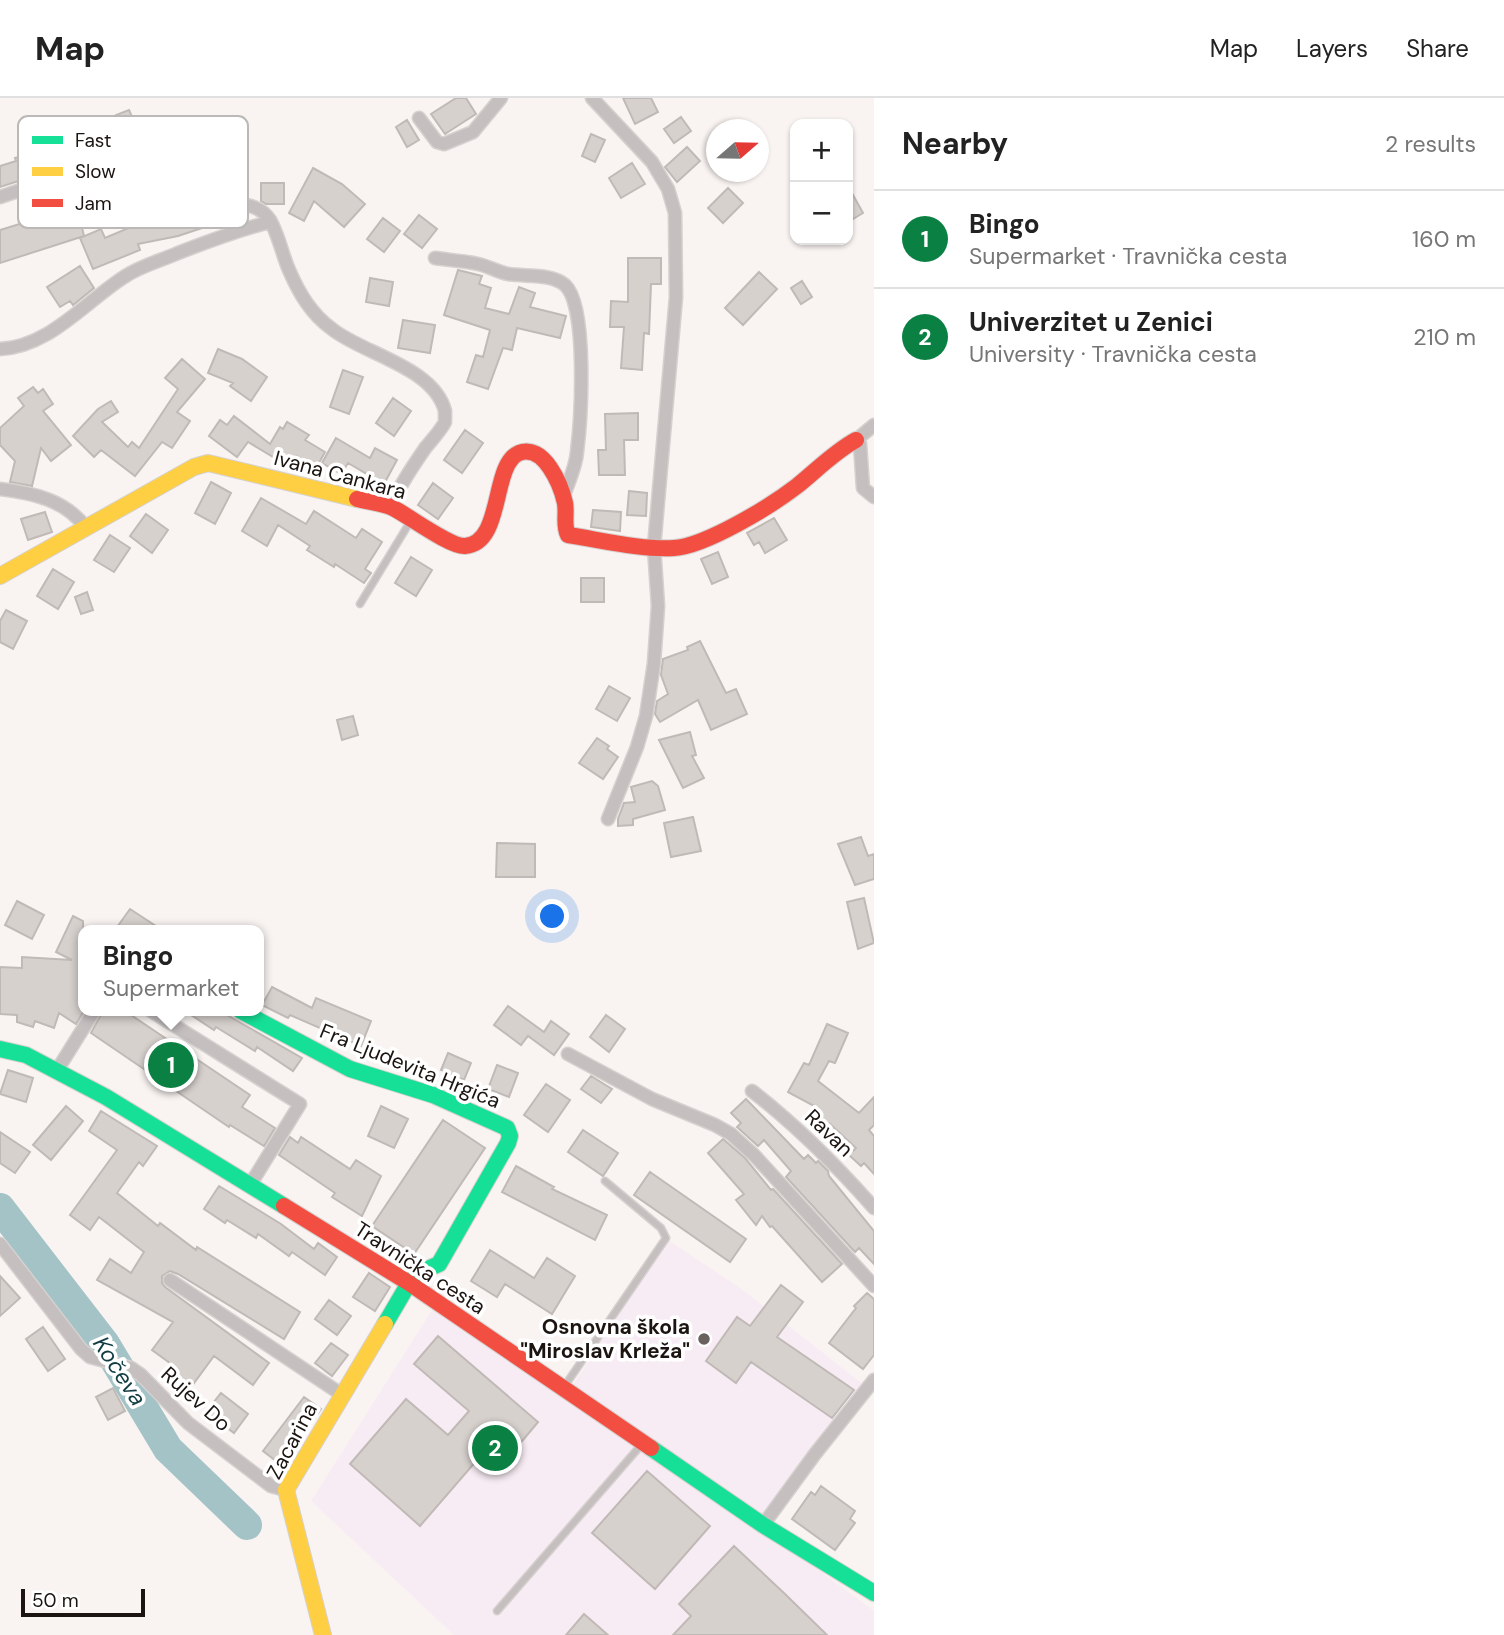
<!DOCTYPE html>
<html lang="en">
<head>
<meta charset="utf-8">
<style>
	body { margin:0; font-family:"DM Sans",sans-serif; background:#f6f6f6; color:#222 }
	.controls { position:absolute; right:21px; top:21px; display:grid; overflow:hidden; border-radius:14px; box-shadow:0 2px 5px #0004 }
	.controls button { width:63px; height:63px; display:grid; place-items:center; padding:0; border:0; border-bottom:2px solid #e0e0e0; background:#fff; color:#222; font:35px sans-serif }
	.compass { position:absolute; left:706px; top:21px; width:63px; height:63px; border-radius:50%; background:#fff; box-shadow:0 2px 5px #0004; rotate:70deg }
	.scale { position:absolute; left:21px; bottom:18px; width:124px; box-sizing:border-box; padding-left:7px; border:4px solid #1b1410; border-top:0; font-size:19px; line-height:24px; white-space:nowrap; color:#1b1410; -webkit-text-stroke:5px #fff; paint-order:stroke }
	.you { position:absolute; left:553px; top:819px; width:24px; height:24px; margin:-18px; border:5px solid #fff; border-radius:50%; background:#1a73e8; box-shadow:0 0 0 10px #1a73e833 }
	.badge { display:grid; place-items:center; width:46px; height:46px; border-radius:50%; background:#0b8043; color:#fff; font-size:23px; font-weight:700 }
	.pin { position:absolute; translate:-50% -50%; border:4px solid #fff; box-shadow:0 2px 7px #0006 }
	.popup { position:absolute; left:78px; top:827px; width:186px; height:91px; box-sizing:border-box; display:grid; place-content:center; border-radius:14px; background:#fff; filter:drop-shadow(0 2px 5px #0005); font-size:23px; white-space:nowrap; color:#767676 }
	.popup b { font-size:26px; color:#222 }
	.popup::after { content:''; position:absolute; left:50%; top:100%; margin-left:-14px; border:14px solid transparent; border-top-color:#fff }
	.list { margin:0; padding:0; list-style:none }
	h2 { display:flex; justify-content:space-between; align-items:center; height:91px; margin:0; padding:0 28px; font-size:30px }
	h2 small { font-size:23px; font-weight:400; color:#767676 }
	.list li { display:grid; grid-template-columns:46px 1fr auto; gap:21px; align-items:center; box-sizing:border-box; height:98px; padding:0 28px; border-top:2px solid #e0e0e0 }
	.list b { display:block; font-size:26px; white-space:nowrap }
	.list p { margin:0; font-size:23px; white-space:nowrap; color:#767676 }
	.list em { font-size:23px; font-style:normal; color:#767676 }
	.map { position:relative; flex:none; width:874px; height:1537px; overflow:hidden }
	header { display:flex; align-items:center; gap:42px; box-sizing:border-box; height:98px; padding:0 35px; background:#fff; border-bottom:2px solid #e0e0e0 }
	header strong { font-size:33px }
	nav { display:flex; gap:38px; margin-inline-start:auto; font-size:24px }
	main { display:flex }
	aside { flex:1; background:#fff }
	.map>svg:first-child { display:block }
	.education { fill:#f8ecf4 }
	.lines { fill:none; stroke-linecap:round; stroke-linejoin:round }
	.river { stroke:#a4c3c7; stroke-width:30 }
	.building { fill:#d7d1ce; stroke:#c0bab7; stroke-width:2 }
	.lane-casing { stroke:#d5d1cf; stroke-width:9 }
	.street-casing { stroke:#d5d1cf; stroke-width:15 }
	.fast-casing { stroke:#d5d1cf; stroke-width:18 }
	.slow-casing { stroke:#d5d1cf; stroke-width:18 }
	.jam-casing { stroke:#d5d1cf; stroke-width:18 }
	.lane { stroke:#c5bfc0; stroke-width:6 }
	.street { stroke:#c5bfc0; stroke-width:12 }
	.fast { stroke:#16e098; stroke-width:16 }
	.slow { stroke:#ffcf43; stroke-width:16 }
	.jam { stroke:#f24e42; stroke-width:16 }
	.poi-dot { fill:#69625f; stroke:#fff; stroke-width:2.5 }
	.labels { text-anchor:middle; dominant-baseline:central; stroke-width:7; stroke-linejoin:round; paint-order:stroke }
	.street-label { font-size:21px; fill:#1b1410; stroke:#fff }
	.poi-label { font-size:21px; font-weight:bold; fill:#1b1410; stroke:#fff; text-anchor:end }
	.water-label { font-size:23px; font-style:italic; fill:#103d42; stroke:#fff }
	.key { fill:#fff; stroke:#bbb8b7; stroke-width:2 }
	.key-label { font-size:19px; fill:#1b1410 }
</style>
</head>
<body>
<header>
<strong>Map</strong>
<nav><a>Map</a><a>Layers</a><a>Share</a></nav>
</header>
<main>
<div class="map">
<svg width="874" height="1537" viewBox="0 0 874 1537">
	<rect width="100%" height="100%" fill="#f9f4f2"/>
	<path class="education" d="M668,1142L743,1192L868,1290L758,1427L874,1513V1537H454L311,1403L434,1209L567,1296Z"/>
	<g class="lines">
		<path class="river" d="M0,1110L105,1246L168,1351L247,1427"/>
	</g>
	<path class="building" d="M456,0H466L476,16L445,36L431,16Z
		M623,0H651L658,14L635,26Z
		M129,12L136,28L154,22L196,23L195,57L127,56L91,61L87,45L123,35L116,17Z
		M681,19L691,33L674,45L664,31Z
		M407,22L419,42L407,49L396,29Z
		M591,36L605,42L595,64L582,58Z
		M687,49L700,63L677,84L665,69Z
		M38,54L43,75L0,89V68L16,63L15,60Z
		M632,65L645,86L621,100L609,80Z
		M313,70L342,86L365,106L344,129L314,103L304,123L289,115Z
		M261,85H284V106H266L261,103Z
		M848,88L863,115L848,124Z
		M728,90L743,105L723,125L708,110Z
		M74,96L84,138L0,165V132L26,124L25,121L55,111L53,101Z
		M198,107L205,129L178,138L138,146L140,152L93,171L80,140L101,131L105,140L143,124L142,119L165,114V117Z
		M419,117L437,131L422,150L404,136Z
		M383,120L400,133L384,154L367,141Z
		M628,160H661V186H651L649,236L644,235L642,272L621,270L624,229H610L611,203L628,204Z
		M80,168L94,190L73,207L70,203L60,209L47,189Z
		M458,172L482,178L479,186L491,190L485,210L509,216L519,189L535,195L530,209L566,218L560,240L517,230L512,252L503,250L488,291L467,284L476,257L483,259L490,232L444,217Z
		M759,174L777,191L743,227L725,210Z
		M370,180L393,184L389,208L366,204Z
		M802,183L812,199L801,206L791,190Z
		M403,222L435,227L430,255L398,250Z
		M218,251L242,261L267,279L251,303L230,288L233,285L208,275Z
		M182,261L205,281L177,314L190,323L172,350L162,344L135,378L101,352L94,359L73,338L98,311L111,303L118,314L102,324L128,349L132,344L139,350L178,291L165,280Z
		M343,272L363,279L349,316L330,309Z
		M33,289L38,295L43,291L53,306L43,313L71,347L51,363L41,350L32,388L10,384L15,363L0,347V330L24,308L18,300Z
		M393,300L411,313L394,338L376,325Z
		M638,315V342H624L625,377H599L598,352H606L605,316Z
		M234,318L270,346L280,329L283,331L287,324L309,337L305,342L325,354L316,370L296,358L290,369L248,344L237,359L209,338L220,322L227,327Z
		M465,332L483,345L462,375L444,362Z
		M336,340L370,360L375,350L397,362L384,386L348,365L341,376L322,365Z
		M211,384L231,395L215,426L195,415Z
		M433,385L453,400L438,421L418,407Z
		M629,393L647,395L646,418L627,417Z
		M261,400L306,426L314,413L356,440L362,431L382,444L365,471L371,475L364,485L335,466L334,469L307,452L310,448L278,427L267,448L242,433Z
		M593,412L621,414L620,433L591,429Z
		M45,414L52,434L28,442L21,421Z
		M146,416L168,432L152,455L130,438Z
		M774,420L787,442L765,455L759,444L754,447L747,435Z
		M110,437L130,450L114,474L94,462Z
		M718,454L728,479L712,486L701,461Z
		M411,459L432,472L416,498L395,485Z
		M53,471L74,484L58,511L37,498Z
		M581,480H604V504H581Z
		M87,494L93,512L81,516L75,499Z
		M6,512L27,523L13,551L0,544V523Z
		M700,543L726,595L736,591L747,616L711,632L698,602L660,624L655,616L657,603L668,596L661,577L663,561L688,552L687,549Z
		M609,588L630,600L617,623L596,611Z
		M353,618L358,637L342,642L337,622Z
		M690,634L696,657L692,658L704,680L683,690L659,642Z
		M597,640L609,648L607,651L618,659L603,681L579,665Z
		M652,683L658,688L665,712L633,721V727L618,728V721L624,705L635,704L631,689Z
		M693,719L701,753L671,759L664,725Z
		M861,739L868,758L874,756V781L855,787L838,746Z
		M497,745L535,746V779H496Z
		M864,800L874,845L858,851L847,804Z
		M17,803L44,817L32,841L5,827Z
		M130,811L162,832H115Z
		M73,818L83,823L84,913L76,926L59,915L54,930L35,923L33,929L17,924V917L0,916V869L22,870V859L72,862L56,854Z
		M272,889L312,910L316,900L371,923L361,948L290,917L288,920L262,907Z
		M508,908L544,934L551,923L569,936L554,957L528,938L521,947L494,927Z
		M103,913H125L250,997L242,1009L275,1030L264,1048L230,1027L229,1029L91,935Z
		M185,913H220L302,960L293,973L257,949L255,953L216,929L214,932Z
		M606,917L625,931L609,954L590,939Z
		M827,926L848,935L835,965L829,963L818,983L859,1015L874,999V1027L869,1032L874,1038V1076L864,1065L861,1068L849,1057L856,1050L830,1026L824,1035L808,1023L818,1010L788,994L804,965L809,967Z
		M448,955L471,965L464,982L441,972Z
		M497,967L518,975L509,999L488,991Z
		M8,972L33,980L26,1004L0,996Z
		M591,978L612,991L601,1005L581,991Z
		M546,986L570,1002L548,1034L524,1017Z
		M746,1001L804,1061L808,1057L816,1065L818,1063L828,1073L829,1078L874,1133V1166L859,1150L855,1154L786,1079L791,1073L764,1042L758,1048L737,1029L741,1025L731,1015Z
		M66,1008L83,1023L51,1062L33,1047Z
		M381,1008L408,1021L394,1050L368,1038Z
		M101,1013L157,1048L143,1068L139,1064L117,1095L158,1128L160,1125L196,1152L197,1149L300,1214L284,1241L178,1176L170,1173L162,1178V1185L165,1189L269,1265L253,1287L214,1258L186,1296L169,1284L178,1271L152,1252L173,1224L97,1182L110,1161L131,1175L144,1154L99,1119L90,1132L70,1117L117,1052L89,1033Z
		M443,1022L485,1050L414,1156L372,1128Z
		M583,1032L618,1055L603,1078L568,1054Z
		M0,1034L30,1054L15,1075L0,1065Z
		M290,1039L298,1045L301,1039L350,1071L356,1062L381,1078L362,1118L332,1099L335,1095L279,1057Z
		M723,1041L745,1060L771,1092L773,1091L842,1166L822,1184L772,1128L770,1129L762,1118L756,1127L736,1102L744,1096L708,1055Z
		M516,1068L554,1089L552,1091L607,1117L595,1142L502,1094Z
		M650,1074L746,1141L730,1164L634,1097Z
		M219,1088L281,1126L314,1151L318,1145L337,1159L325,1177L292,1154L289,1158L258,1136L256,1140L227,1122L225,1125L204,1111Z
		M490,1152L534,1180L547,1160L575,1178L552,1216L505,1186L497,1199L471,1183Z
		M369,1175L390,1189L375,1213L353,1199Z
		M0,1178L20,1200L0,1218Z
		M781,1187L803,1204L777,1239L854,1292L832,1320L751,1264L736,1285L706,1263L737,1219L750,1228Z
		M867,1195L874,1201V1257L863,1271L829,1245L856,1210L854,1208Z
		M329,1202L351,1218L337,1237L315,1221Z
		M43,1229L65,1261L48,1273L26,1241Z
		M438,1238L538,1324L513,1354L496,1340L420,1428L350,1366L406,1301L448,1337L469,1313L414,1266Z
		M331,1245L348,1257L332,1278L315,1265Z
		M113,1290L125,1313L108,1322L96,1299Z
		M221,1295L248,1316L234,1335L206,1314Z
		M304,1299L321,1311L295,1348L298,1350L284,1369L263,1353Z
		M647,1373L710,1428L655,1491L592,1435Z
		M821,1388L855,1413L850,1421L855,1425L835,1452L792,1421L811,1394L815,1397Z
		M734,1448L785,1496L827,1537H673L691,1518L679,1506Z
		M584,1516L608,1537H566Z"/>
	<g class="lines">
		<defs>
			<path id="lane" d="M360,506L410,424
				M564,1289L666,1140L661,1130L605,1083
				M497,1513L642,1346"/>
			<path id="street" d="M592,0L652,64L668,91L675,115L676,199L654,449L658,508L654,565L646,618L637,649L608,721
				M419,20L437,44L444,46L473,34L501,0
				M0,99C53,82 113,54 170,69C174,71 181,71 185,74C197,81 205,94 218,100C235,108 258,103 270,122C279,138 282,156 289,172C299,195 311,216 332,231C363,256 434,269 445,313C445,315 445,322 445,324C441,332 432,342 426,349C413,368 399,388 391,409
				M435,160C449,162 464,163 478,166C488,168 498,174 508,176C525,179 551,175 565,187C588,208 581,322 577,354C576,369 568,385 563,400
				M0,251C49,249 85,204 124,179C140,168 160,163 178,155C209,143 238,132 270,124
				M874,327L856,342L860,346L863,390L874,399
				M0,391C33,395 66,402 86,430
				M151,913L300,1006L250,1087
				M568,956L652,1001L715,1027L731,1036L754,1057L874,1188
				M56,974L94,913
				M752,993C797,1028 836,1067 874,1110
				M0,1146L81,1251L90,1259L131,1270L141,1277L188,1325L271,1388L286,1392
				M170,1182L341,1296
				M763,1427L815,1356L874,1282"/>
			<path id="fast" d="M241,913L350,971L433,997L507,1030L510,1038L508,1045L439,1166L423,1173L409,1185L385,1226
				M0,951L26,957L106,999L284,1108
				M651,1350L763,1427L874,1495"/>
			<path id="slow" d="M0,478L194,369L208,365L357,401
				M323,1537L286,1392L385,1226"/>
			<path id="jam" d="M357,401C369,404 383,405 393,410C409,418 450,449 465,448C504,445 491,367 519,355C544,345 561,387 565,405C567,416 563,427 568,437C601,442 641,452 674,450C706,448 771,408 797,388C817,372 834,354 856,342
				M284,1108L409,1185L651,1350"/>
		</defs>
		<use href="#lane" class="lane-casing"/>
		<use href="#street" class="street-casing"/>
		<use href="#fast" class="fast-casing"/>
		<use href="#slow" class="slow-casing"/>
		<use href="#jam" class="jam-casing"/>
		<use href="#lane" class="lane"/>
		<use href="#street" class="street"/>
		<use href="#fast" class="fast"/>
		<use href="#slow" class="slow"/>
		<use href="#jam" class="jam"/>
	</g>
	<circle class="poi-dot" cx="704" cy="1241" r="7"/>
	<g class="labels">
		<g class="street-label">
			<text transform="translate(340 377) rotate(15)">Ivana Cankara</text>
			<text transform="translate(410 968) rotate(22)">Fra Ljudevita Hrgića</text>
			<text transform="translate(829 1035) rotate(44)">Ravan</text>
			<text transform="translate(420 1170) rotate(33)">Travnička cesta</text>
			<text transform="translate(196 1301) rotate(42)">Rujev Do</text>
			<text transform="translate(292 1343) rotate(-62)">Zacarina</text>
		</g>
		<g class="poi-label">
			<text x="690" y="1229">Osnovna škola<tspan x="690" dy="24">"Miroslav Krleža"</tspan></text>
		</g>
		<g class="water-label">
			<text transform="translate(120 1273) rotate(57)">Kočeva</text>
		</g>
	</g>
	<rect x="18" y="18" width="230" height="112" rx="10" class="key"/>
	<rect x="32" y="38" width="31" height="8" fill="#16e098"/>
	<rect x="32" y="69" width="31" height="9" fill="#ffcf43"/>
	<rect x="32" y="101" width="31" height="8" fill="#f24e42"/>
	<g class="key-label">
		<text x="75" y="49">Fast</text>
		<text x="75" y="80">Slow</text>
		<text x="75" y="112">Jam</text>
	</g>
</svg>
<div class="controls">
<button>+</button>
<button>−</button>
</div>
<svg class="compass" viewBox="-18 -18 36 36"><path d="M0-13l5 13h-10z" fill="#e53935"/><path d="M0 13l5-13h-10z" fill="#767676"/></svg>
<div class="scale">50 m</div>
<div class="you"></div>
<div class="pin badge" style="left:171px;top:967px">1</div>
<div class="popup"><b>Bingo</b>Supermarket</div>
<div class="pin badge" style="left:495px;top:1350px">2</div>
</div>
<aside>
<h2>Nearby<small>2 results</small></h2>
<ul class="list">
<li><span class="badge">1</span><div><b>Bingo</b><p>Supermarket · Travnička cesta</p></div><em>160 m</em></li>
<li><span class="badge">2</span><div><b>Univerzitet u Zenici</b><p>University · Travnička cesta</p></div><em>210 m</em></li>
</ul>
</aside>
</main>
</body>
</html>
